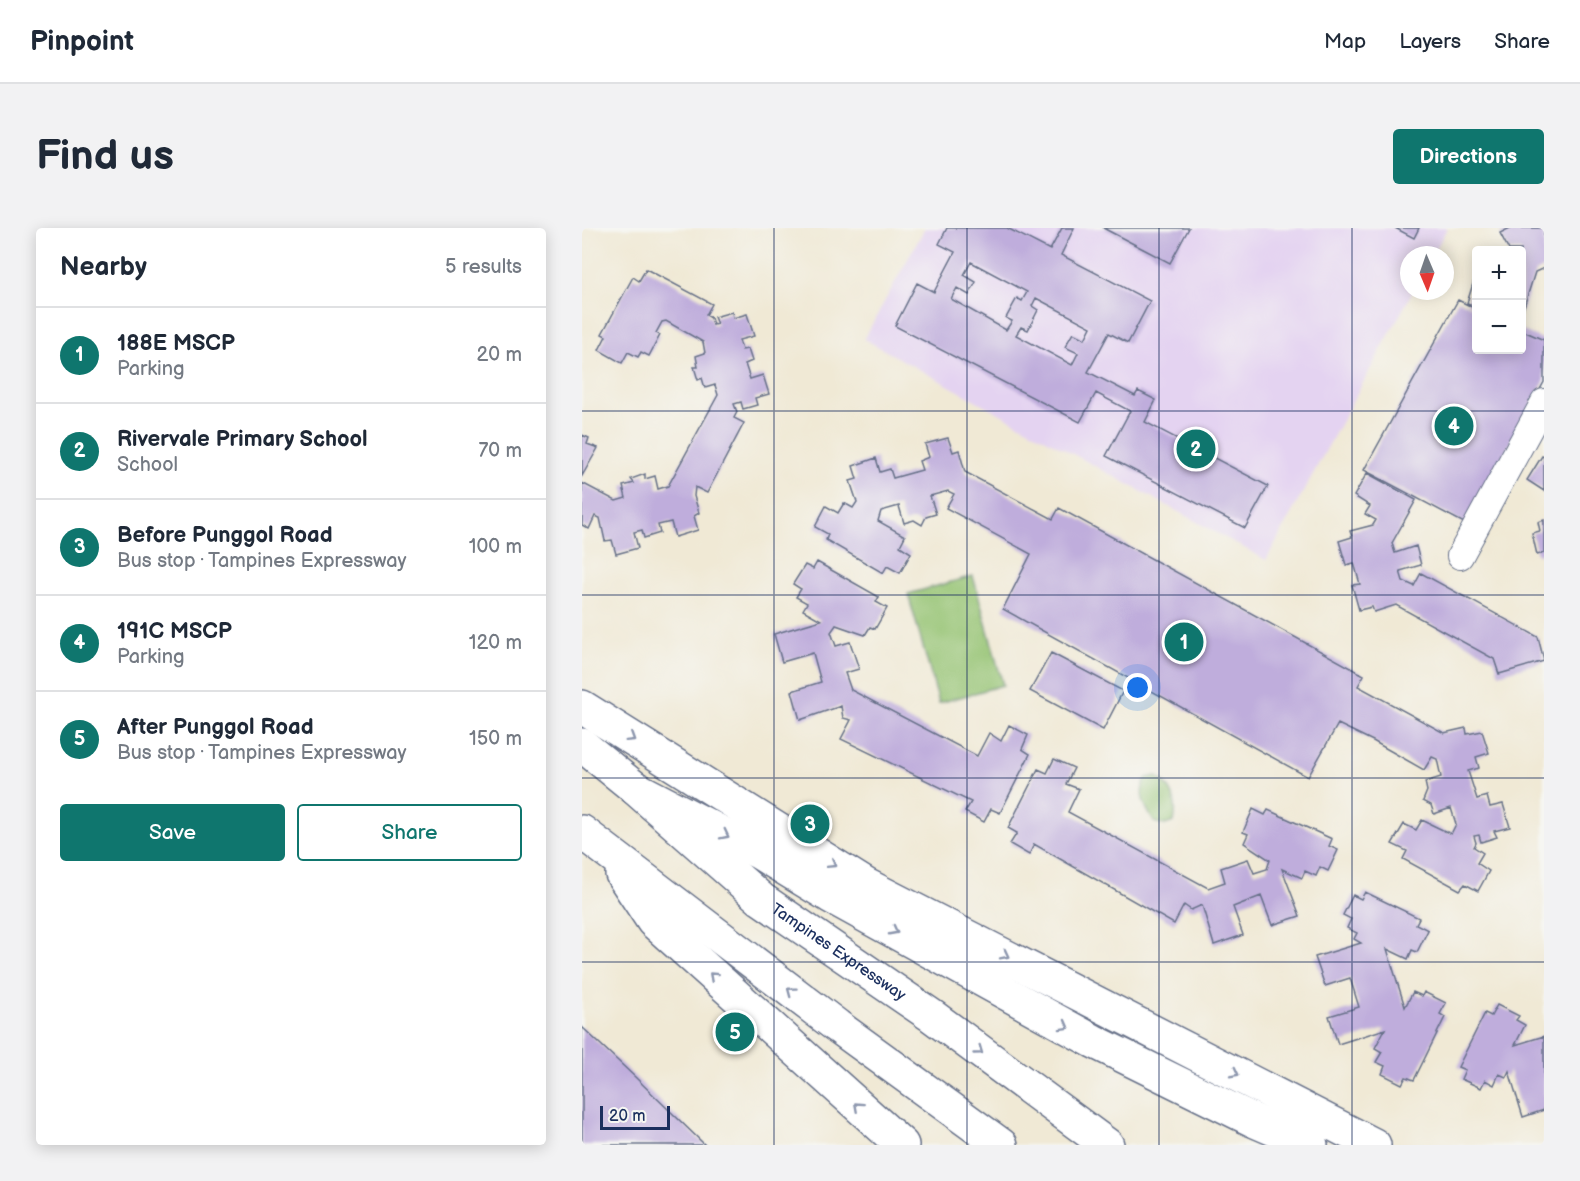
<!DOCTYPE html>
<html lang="en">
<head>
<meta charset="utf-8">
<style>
	body { margin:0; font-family:"Balsamiq Sans",sans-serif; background:#f2f2f3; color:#1f2937 }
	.controls { position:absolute; right:18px; top:18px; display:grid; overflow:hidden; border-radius:6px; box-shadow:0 3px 15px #0003 }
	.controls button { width:54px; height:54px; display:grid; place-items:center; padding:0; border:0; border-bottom:2px solid #e0e1e3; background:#fff; color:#1f2937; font:30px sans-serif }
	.compass { position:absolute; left:818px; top:18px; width:54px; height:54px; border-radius:50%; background:#fff; box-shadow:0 3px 15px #0003; rotate:178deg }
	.scale { position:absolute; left:18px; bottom:15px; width:70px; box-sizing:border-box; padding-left:6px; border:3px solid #1b2f5e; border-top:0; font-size:16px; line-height:21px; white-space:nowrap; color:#1b2f5e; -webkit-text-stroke:4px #f6f6f2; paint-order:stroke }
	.you { position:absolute; left:556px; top:460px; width:21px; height:21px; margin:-15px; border:4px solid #fff; border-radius:50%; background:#1a73e8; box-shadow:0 0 0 9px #1a73e833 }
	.badge { display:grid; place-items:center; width:39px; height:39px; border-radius:50%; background:#0f766e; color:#fff; font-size:20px; font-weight:700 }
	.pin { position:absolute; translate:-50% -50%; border:3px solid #fff; box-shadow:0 2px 6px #0006 }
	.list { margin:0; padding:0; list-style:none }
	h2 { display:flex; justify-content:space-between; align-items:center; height:78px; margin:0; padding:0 24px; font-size:26px }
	h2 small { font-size:20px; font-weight:400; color:#747a83 }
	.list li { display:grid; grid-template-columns:39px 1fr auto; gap:18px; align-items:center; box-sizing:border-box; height:96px; padding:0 24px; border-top:2px solid #e0e1e3 }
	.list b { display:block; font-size:22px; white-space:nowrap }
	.list p { margin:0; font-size:20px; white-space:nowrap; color:#747a83 }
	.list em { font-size:20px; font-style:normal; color:#747a83 }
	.actions { display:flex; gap:12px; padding:18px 24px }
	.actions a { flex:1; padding:14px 0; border:2px solid #0f766e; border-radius:6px; text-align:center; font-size:21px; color:#0f766e }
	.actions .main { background:#0f766e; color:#fff }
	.map { position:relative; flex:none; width:962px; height:917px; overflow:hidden; border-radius:6px }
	header { display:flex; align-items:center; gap:36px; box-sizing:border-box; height:84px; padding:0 30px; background:#fff; border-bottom:2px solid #e0e1e3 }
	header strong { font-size:28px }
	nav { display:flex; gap:33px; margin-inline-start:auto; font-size:21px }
	.intro { display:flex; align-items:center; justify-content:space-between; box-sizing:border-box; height:144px; padding:0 36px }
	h1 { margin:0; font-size:42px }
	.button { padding:15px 27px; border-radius:6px; background:#0f766e; color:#fff; font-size:21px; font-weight:700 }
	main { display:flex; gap:36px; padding:0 36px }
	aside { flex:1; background:#fff; border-radius:6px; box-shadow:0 3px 15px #0003 }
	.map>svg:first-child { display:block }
	.built { fill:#e4d3f1 }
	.green { fill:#95c372; stroke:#587968; stroke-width:1.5 }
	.building { fill:#bfaddc; fill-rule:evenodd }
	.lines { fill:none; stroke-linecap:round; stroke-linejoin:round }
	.minor-casing { stroke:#667088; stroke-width:28 }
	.highway-casing { stroke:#667088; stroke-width:36 }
	.minor { stroke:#fff; stroke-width:26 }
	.highway { stroke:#fff; stroke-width:33 }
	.oneway { stroke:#8d97ae }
	.grid { fill:none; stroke:#1b2f5e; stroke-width:1.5; stroke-opacity:0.55 }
	.labels { text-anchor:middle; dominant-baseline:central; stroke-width:5; stroke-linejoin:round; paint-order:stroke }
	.street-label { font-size:16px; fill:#1b2f5e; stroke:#f6f6f2 }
</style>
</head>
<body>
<header>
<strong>Pinpoint</strong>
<nav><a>Map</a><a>Layers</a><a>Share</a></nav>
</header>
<div class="intro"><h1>Find us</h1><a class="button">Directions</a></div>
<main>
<aside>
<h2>Nearby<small>5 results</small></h2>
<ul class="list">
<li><span class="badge">1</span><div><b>188E MSCP</b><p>Parking</p></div><em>20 m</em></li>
<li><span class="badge">2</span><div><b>Rivervale Primary School</b><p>School</p></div><em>70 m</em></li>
<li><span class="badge">3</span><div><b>Before Punggol Road</b><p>Bus stop · Tampines Expressway</p></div><em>100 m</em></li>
<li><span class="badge">4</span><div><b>191C MSCP</b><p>Parking</p></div><em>120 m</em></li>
<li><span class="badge">5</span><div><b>After Punggol Road</b><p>Bus stop · Tampines Expressway</p></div><em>150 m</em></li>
</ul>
<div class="actions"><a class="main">Save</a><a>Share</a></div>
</aside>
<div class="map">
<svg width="962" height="917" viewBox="0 0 962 917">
	<rect width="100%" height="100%" fill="#f6f6f2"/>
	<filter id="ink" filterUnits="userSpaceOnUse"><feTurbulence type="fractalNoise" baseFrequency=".0167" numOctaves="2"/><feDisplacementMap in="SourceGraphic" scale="12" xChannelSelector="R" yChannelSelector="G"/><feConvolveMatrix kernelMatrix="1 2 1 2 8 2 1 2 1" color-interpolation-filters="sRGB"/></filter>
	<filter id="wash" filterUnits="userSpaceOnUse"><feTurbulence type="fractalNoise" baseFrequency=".008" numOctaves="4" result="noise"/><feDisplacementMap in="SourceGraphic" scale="24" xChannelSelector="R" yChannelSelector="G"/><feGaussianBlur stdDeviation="1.35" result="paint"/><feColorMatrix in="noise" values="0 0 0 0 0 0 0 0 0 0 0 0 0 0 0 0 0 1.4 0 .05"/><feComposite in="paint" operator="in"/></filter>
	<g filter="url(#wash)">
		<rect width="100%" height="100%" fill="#f0e9d5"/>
		<path class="built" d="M343,0H865L851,27H827V63H831L684,332L282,111Z"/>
		<path class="green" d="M391,348L421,457L357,475L326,366Z
			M574,548C591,559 596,575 592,594L583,597L572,594C563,578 555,568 564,550Z"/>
		<g id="blocks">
			<path class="building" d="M365,0H425L468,22L480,0H492L479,27L568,73L546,115L527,105L506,144L553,168L556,163L574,172L563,194L686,258L663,300L524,228L548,183L514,165L498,194L313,98L335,55L352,64L373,24L357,16ZM389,34L445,64L440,73L435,70L424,90L430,93L424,102L369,71L375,60L387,67L394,54L382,47ZM454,70L509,99L503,111L491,105L483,119L496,125L490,137L434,107L439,99L446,102L456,82L450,78Z
				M521,0H607L588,35Z
				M813,0H837L832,10Z
				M928,0H962V40L953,44L940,85L939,22H927L918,5Z
				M64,41L130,76L124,87L129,90L131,97L135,96L132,89L150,84L151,90L165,86L172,108L157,112L160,122L166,121L170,133L163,136L168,151L181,147L187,166L173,170L175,177L161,181L159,174L152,176L155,184L152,190L162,195L125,265L113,259L112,268L117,285L112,288L116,302L93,309L89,294L76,297L78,305L62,310L60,302L52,304L56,320L34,326L30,312L23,313L18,290L13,288L7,301L0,297V255L34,273L44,270L41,258L52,255L49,251L63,246V251L73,248L76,261L86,258L136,167L133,157L123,160L120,150L116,152L112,139H116L114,128L123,125L121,114L84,93L80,94L74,105L78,107L67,128L59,124L56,129L46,124L40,135L17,122L24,108L20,106L51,49L57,53Z
				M894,46V78L885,75Z
				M876,72L894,81V122H939V102L962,112V154L884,296L782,242Z
				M0,207L7,210L5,216L16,220L0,248Z
				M366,210L371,224L377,222L383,244L471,291L477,280L782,447L776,458L862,505L884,500L885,506L900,503L907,525L894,529L897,540L886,543L895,571L905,568L908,579L921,576L928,599L912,603L915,609L899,614L897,607L892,608L894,615L892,619L901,625L895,635L907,643L896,663L883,656L878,662L821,631L825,623L810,616L822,596L834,602L840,592L869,606L874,596L869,580L852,586L849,577L841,573L845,563L843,554L859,549L855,531L850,529L842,542L791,513L756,496L726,549L421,381L449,326L364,280L372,266L366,263L348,268L354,286L344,289L340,297L332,292L322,295L317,278L299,283L296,293L323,308L318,318L329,325L318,345L305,338L301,345L244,312L246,306L233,299L244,278L256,285L262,275L271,280L275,274L268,253L275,251L271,238L294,230L298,244L308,241L311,250L340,242L337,233L347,229L343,216Z
				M960,228L962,229V263L945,252Z
				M785,245L834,272L810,315L813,325L834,318L839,337L818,343L821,353L832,358L839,345L956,409L962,433L917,446L912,431L814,377L792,384L790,379L777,382L770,357L778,356L772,335L764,337L757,313L770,309L768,303L791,297L794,292L783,286L788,278L772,268Z
				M962,292V325L955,327L950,305L958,303L956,294Z
				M235,334L297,369L294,374L305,380L293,401L288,399L283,407L254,397L249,404L254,418L268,414L277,441L263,445L269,462L395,528L407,505L419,513L427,497L446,507L440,521L448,526L418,585L409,581L402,594L383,584L389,574L259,511L269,492L261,490L259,478L218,492L210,463L239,454L231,425L200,434L192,406L239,392L221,382L225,375L214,369L219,361L211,356L223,337L231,341Z
				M469,425L541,463L521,502L448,463Z
				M472,531L492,540L484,556L497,561L486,584L626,660L643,654L639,640L666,631L672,645L685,641L688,632L662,615L666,606L661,604L671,581L683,587L686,582L750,611L747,618L756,622L746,643L738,639L734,648L723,643L720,650L700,641L718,688L690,697L679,668L651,679L661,707L632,717L620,677L609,682L602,677L592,696L452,616L447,627L428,616L435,605L426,600L456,541L465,545Z
				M783,664L837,690L834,696L846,702L835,724L830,722L826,731L805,721L823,779L831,764L840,768L842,764L864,775L858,786L863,789L832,852L824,849L820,856L800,846L803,838L794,834L800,824L793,820L803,801L756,816L747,788L777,779L768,750L743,758L733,729L779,715L772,711L775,705L765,700L769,691L761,687L771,667L779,671Z
				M915,777L937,788L934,792L943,797L933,817L962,808V882L941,889L927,843L924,849L917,846L912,857L903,852L899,860L879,851L883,842L876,839L903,785L909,788Z
				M0,799L53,849L123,917H0Z"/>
		</g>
	</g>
	<g filter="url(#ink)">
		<use href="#blocks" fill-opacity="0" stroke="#667088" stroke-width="1.5"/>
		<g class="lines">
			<defs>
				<path id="minor" d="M878,328L962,174"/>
				<g id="highway">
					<path d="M0,479L284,657L792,917"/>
					<path id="s1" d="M0,517L53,560L179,671L350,788L525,917"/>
					<path d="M53,560L176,624L248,668L511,813L671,892L729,917"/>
					<path d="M0,604L255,798L419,917"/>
					<path d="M40,646L71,693L320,917"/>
				</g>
			</defs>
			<use href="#minor" class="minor-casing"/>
			<use href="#highway" class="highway-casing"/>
			<use href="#minor" class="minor"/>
			<use href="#highway" class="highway"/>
		</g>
		<defs><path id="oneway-chevron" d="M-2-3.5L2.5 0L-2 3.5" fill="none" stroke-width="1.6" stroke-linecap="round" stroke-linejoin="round" transform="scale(1.5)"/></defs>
		<g class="oneway">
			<use href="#oneway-chevron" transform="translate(49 510) rotate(32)"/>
			<use href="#oneway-chevron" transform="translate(143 607) rotate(27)"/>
			<use href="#oneway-chevron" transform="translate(250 636) rotate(32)"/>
			<use href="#oneway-chevron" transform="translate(312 703) rotate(28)"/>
			<use href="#oneway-chevron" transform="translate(423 727) rotate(27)"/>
			<use href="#oneway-chevron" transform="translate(131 748) rotate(-138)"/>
			<use href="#oneway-chevron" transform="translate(209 763) rotate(-143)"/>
			<use href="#oneway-chevron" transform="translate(483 798) rotate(29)"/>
			<use href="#oneway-chevron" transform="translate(397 823) rotate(36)"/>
			<use href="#oneway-chevron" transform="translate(653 845) rotate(27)"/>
			<use href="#oneway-chevron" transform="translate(276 878) rotate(-138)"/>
		</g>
	</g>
	<path class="grid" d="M192,0V917M385,0V917M577,0V917M770,0V917M0,183H962M0,367H962M0,550H962M0,734H962"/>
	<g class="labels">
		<g class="street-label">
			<text stroke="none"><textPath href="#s1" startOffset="330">Tampines Expressway</textPath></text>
		</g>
	</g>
</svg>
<div class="controls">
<button>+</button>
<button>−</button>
</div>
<svg class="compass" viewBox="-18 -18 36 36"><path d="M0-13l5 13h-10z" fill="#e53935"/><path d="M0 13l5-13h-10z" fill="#747a83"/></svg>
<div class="scale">20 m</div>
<div class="you"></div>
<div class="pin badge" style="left:602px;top:414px">1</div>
<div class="pin badge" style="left:614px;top:221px">2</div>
<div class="pin badge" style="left:228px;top:596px">3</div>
<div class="pin badge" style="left:872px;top:198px">4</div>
<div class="pin badge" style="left:153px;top:804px">5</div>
</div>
</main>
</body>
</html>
